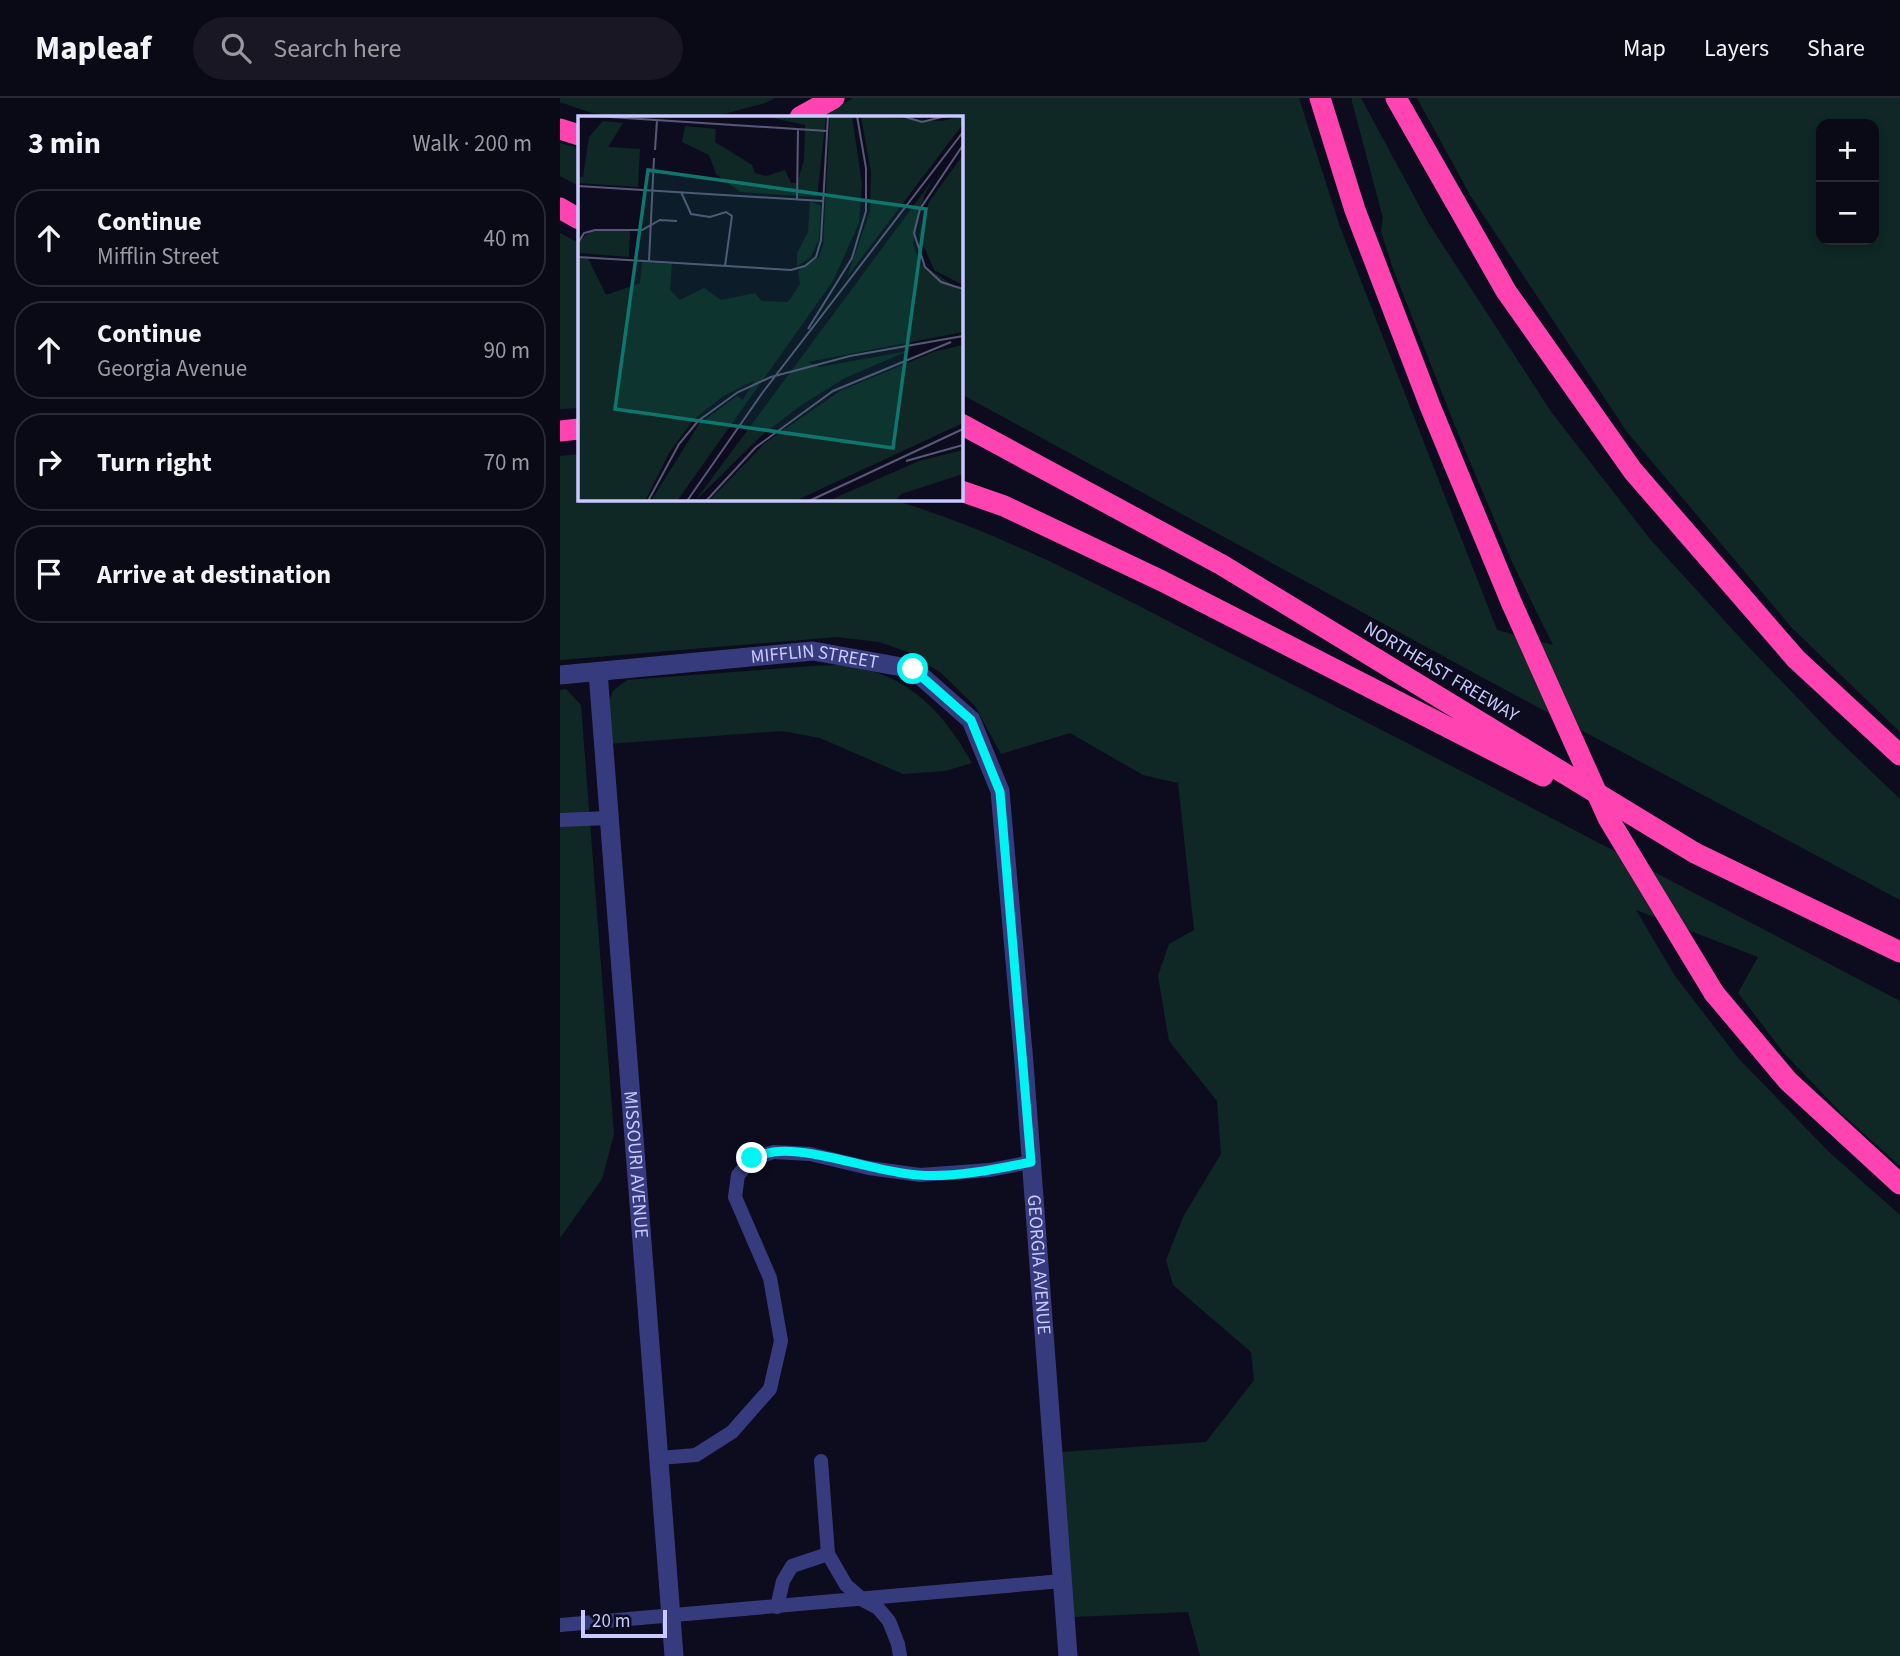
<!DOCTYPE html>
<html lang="en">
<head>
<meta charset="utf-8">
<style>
	body { margin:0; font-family:"Source Sans 3",sans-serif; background:#181723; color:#f1f3f6 }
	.controls { position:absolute; right:21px; top:21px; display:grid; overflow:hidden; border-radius:14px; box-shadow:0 4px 10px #0003 }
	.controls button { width:63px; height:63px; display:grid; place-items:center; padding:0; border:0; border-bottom:2px solid #2a2a35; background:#0a0916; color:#f1f3f6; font:35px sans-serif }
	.scale { position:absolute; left:21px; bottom:18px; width:86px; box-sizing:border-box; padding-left:7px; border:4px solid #c9c9ff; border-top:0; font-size:19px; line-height:24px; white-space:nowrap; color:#c9c9ff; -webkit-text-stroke:5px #0d0c1e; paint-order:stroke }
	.stop { position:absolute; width:21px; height:21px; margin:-16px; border:5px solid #00f4f2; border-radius:50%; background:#fff }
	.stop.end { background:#00f4f2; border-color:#fff; box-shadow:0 2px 7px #0008 }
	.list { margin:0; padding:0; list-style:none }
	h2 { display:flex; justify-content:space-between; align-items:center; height:91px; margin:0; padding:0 28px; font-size:30px }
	h2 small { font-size:23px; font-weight:400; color:#999aa1 }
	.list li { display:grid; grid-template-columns:46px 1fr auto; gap:21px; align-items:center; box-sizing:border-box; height:98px; margin:0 14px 14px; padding:0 14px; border:2px solid #2a2a35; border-radius:28px }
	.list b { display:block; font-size:26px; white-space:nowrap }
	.list p { margin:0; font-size:23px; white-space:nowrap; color:#999aa1 }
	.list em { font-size:23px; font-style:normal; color:#999aa1 }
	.icon { flex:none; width:38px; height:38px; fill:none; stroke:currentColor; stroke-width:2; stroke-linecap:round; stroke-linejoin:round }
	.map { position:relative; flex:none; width:1340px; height:1558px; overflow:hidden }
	header { display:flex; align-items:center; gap:42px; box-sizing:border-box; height:98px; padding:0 35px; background:#0a0916; border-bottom:2px solid #2a2a35 }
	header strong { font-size:33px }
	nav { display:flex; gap:38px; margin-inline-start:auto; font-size:24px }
	.search { width:490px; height:63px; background:#181723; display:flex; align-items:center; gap:18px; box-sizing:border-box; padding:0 24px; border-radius:38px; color:#999aa1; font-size:26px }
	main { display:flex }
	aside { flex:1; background:#0a0916 }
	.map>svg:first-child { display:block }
	.green { fill:#0f2825; fill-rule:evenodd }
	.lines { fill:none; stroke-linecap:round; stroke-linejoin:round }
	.service { stroke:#363b7e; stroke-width:14 }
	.minor { stroke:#363b7e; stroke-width:19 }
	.motorway { stroke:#ff44b2; stroke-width:21 }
	.motorway-bridge { stroke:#ff44b2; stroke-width:21 }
	.route { stroke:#00f4f2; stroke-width:9 }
	.labels { text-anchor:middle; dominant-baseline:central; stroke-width:5; stroke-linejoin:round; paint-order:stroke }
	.street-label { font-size:19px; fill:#c9c9ff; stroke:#0d0c1e }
	.inset-road { fill:none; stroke:#585878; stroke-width:2 }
	.view { fill:#0f766e; fill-opacity:0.15; stroke:#0f766e; stroke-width:3.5 }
	.inset-edge { fill:none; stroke:#c9c9ff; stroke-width:3.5 }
</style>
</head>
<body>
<header>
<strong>Mapleaf</strong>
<div class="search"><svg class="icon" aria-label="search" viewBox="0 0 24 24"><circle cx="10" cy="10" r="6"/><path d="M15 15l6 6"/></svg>Search here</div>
<nav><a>Map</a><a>Layers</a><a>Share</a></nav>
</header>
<main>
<aside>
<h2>3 min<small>Walk · 200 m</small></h2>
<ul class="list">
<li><svg class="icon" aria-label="ahead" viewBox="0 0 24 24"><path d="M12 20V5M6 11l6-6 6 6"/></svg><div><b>Continue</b><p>Mifflin Street</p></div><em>40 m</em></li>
<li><svg class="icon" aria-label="ahead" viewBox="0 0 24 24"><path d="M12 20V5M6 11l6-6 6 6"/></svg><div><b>Continue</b><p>Georgia Avenue</p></div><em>90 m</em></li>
<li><svg class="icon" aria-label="right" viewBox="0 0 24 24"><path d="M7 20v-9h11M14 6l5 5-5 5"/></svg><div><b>Turn right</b></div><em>70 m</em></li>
<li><svg class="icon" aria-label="arrive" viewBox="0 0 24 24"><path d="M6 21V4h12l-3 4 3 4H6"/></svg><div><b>Arrive at destination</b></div></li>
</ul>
</aside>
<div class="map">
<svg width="1340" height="1558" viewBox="0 0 1340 1558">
	<rect width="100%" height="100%" fill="#0d0c1e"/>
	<path class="green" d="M0,0H215L205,5L153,19H67L32,15L0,4Z
		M293,0H739L780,129L937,532L993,547L953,466L895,328L832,168L821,133L823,120L792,4V0H801L869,126L992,315L1090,441L1183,543L1272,636L1340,701V802L929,583L401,296V19H262Z
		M857,0H1340V634L1232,530L1067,334L910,97ZM1261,26H1314V142H1261Z
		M0,45L19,50V88L0,78Z
		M0,135L19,145V310L0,311Z
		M19,356V401H330C454,437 570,505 686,563C905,673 1122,789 1340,903V1068L1283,1017L1224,955L1178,895L1198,859L1076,812L1115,878L1179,961L1269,1054L1340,1117V1558H640L628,1514L514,1519L501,1354L646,1344L694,1282L691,1254L613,1187L606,1162L623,1119L661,1056L657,1003L609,943L598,878L609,846L634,832L618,685L583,677L510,635L441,656L415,608L381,575L348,554L319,544L277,539L0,562V358Z
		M253,568C265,568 279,566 291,568C350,578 384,615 412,665L385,673L343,676L260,640L222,633L48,646V606L53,593L67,582Z
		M6,591L21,607L54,1036L42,1081L0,1140V592Z"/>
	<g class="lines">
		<path class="service" d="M0,722L49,720
			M99,1360L136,1357L172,1334L210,1291L221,1243L210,1180L175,1099L178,1077L193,1060L214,1054L250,1056L309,1070L360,1077L430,1072L471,1064
			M261,1363L268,1456L286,1487L303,1502L318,1510L329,1523L338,1546L340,1558
			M217,1509L223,1483L232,1468L268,1456
			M0,1527L502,1483"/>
		<g class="minor">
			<path id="s1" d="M38,574L114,1558"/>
			<path id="s2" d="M0,577L253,553L353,571L411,622L440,693L464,965L508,1558"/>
		</g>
		<path class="motorway" d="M760,0L795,112L870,308L952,506
			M836,0L946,193L1073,373L1236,561L1340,657
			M240,19L274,0
			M0,31L19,37
			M0,110L19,121
			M401,326L662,467L1135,755L1340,854
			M0,333L19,331
			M401,393L444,408L602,483L983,678
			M1154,895L1228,983L1340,1086"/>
		<path class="motorway-bridge" d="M952,506L1048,720L1154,895"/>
	</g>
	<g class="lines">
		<path class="route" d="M192,1060C199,1058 207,1055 213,1054C255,1049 313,1074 358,1077C392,1080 437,1071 471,1064L440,694L411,622L353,571"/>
	</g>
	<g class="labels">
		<g class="street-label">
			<text stroke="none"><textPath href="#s2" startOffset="256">MIFFLIN STREET</textPath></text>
			<text transform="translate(881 574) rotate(31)">NORTHEAST FREEWAY</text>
			<text stroke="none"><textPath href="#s1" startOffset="494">MISSOURI AVENUE</textPath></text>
			<text stroke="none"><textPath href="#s2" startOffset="985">GEORGIA AVENUE</textPath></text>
		</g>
	</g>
	<g transform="translate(18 18)">
		<rect width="385" height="385" fill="#0d0c1e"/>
		<path d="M186,0H248L239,81L162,76L138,58L131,39L104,26L107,10L138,13L137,26L174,49L177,57L188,60L207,54L213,67H219L226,44L227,9ZM252,0H274L284,68L281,107L255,165L99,385H73L121,308L159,280L165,284L176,265L147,279L116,303L91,337L67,385H0V142H10L28,179L62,167L64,146L94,148L92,174L102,184L126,172L143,184L177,177L184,185L210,186L222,168L220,155L241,141L245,129ZM283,0L364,5L385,0V8L269,161L292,95L293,57ZM25,5L45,7L30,31L62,33L60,71L0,67V61H5L11,21ZM385,39V169L356,154L341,119L351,86ZM356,62L346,80L335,128L342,147L385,176V216L230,246L241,251L330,235L267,262L222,290L183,320L117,385ZM232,85L243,90L241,124L232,142L219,150V137L230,116ZM14,115H52L51,141L1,137L2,123ZM385,229V307L217,385H131L187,327L262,275L358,235ZM385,334V358L323,378L318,385H250L341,345Z" fill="#0f2825"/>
		<path class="inset-road" d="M16,0L249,15M324,0L344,6L368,0M385,29L342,93L336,117L347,151L363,166L385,173M77,34L79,4M0,70L245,85M103,76L113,98L132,101L148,96L154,100L147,150M219,83L220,13M0,127L6,117L17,114H64L82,104L99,105M0,141L213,154L227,150L238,141L243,124L250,0M71,145L76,42M230,213L274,142L288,95V52L279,0M328,345L385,329M70,385L101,328L120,305L160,276L193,261L272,240L385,220M109,385L185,276L385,16M128,385L178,331L255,275L373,226M231,385L385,313"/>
		<path class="view" d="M70,54L348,93L315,332L37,293Z"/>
		<rect width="385" height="385" class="inset-edge"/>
	</g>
</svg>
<div class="controls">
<button>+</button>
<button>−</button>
</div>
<div class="scale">20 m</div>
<div class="stop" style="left:353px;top:571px"></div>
<div class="stop end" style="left:192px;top:1060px"></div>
</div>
</main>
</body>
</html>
